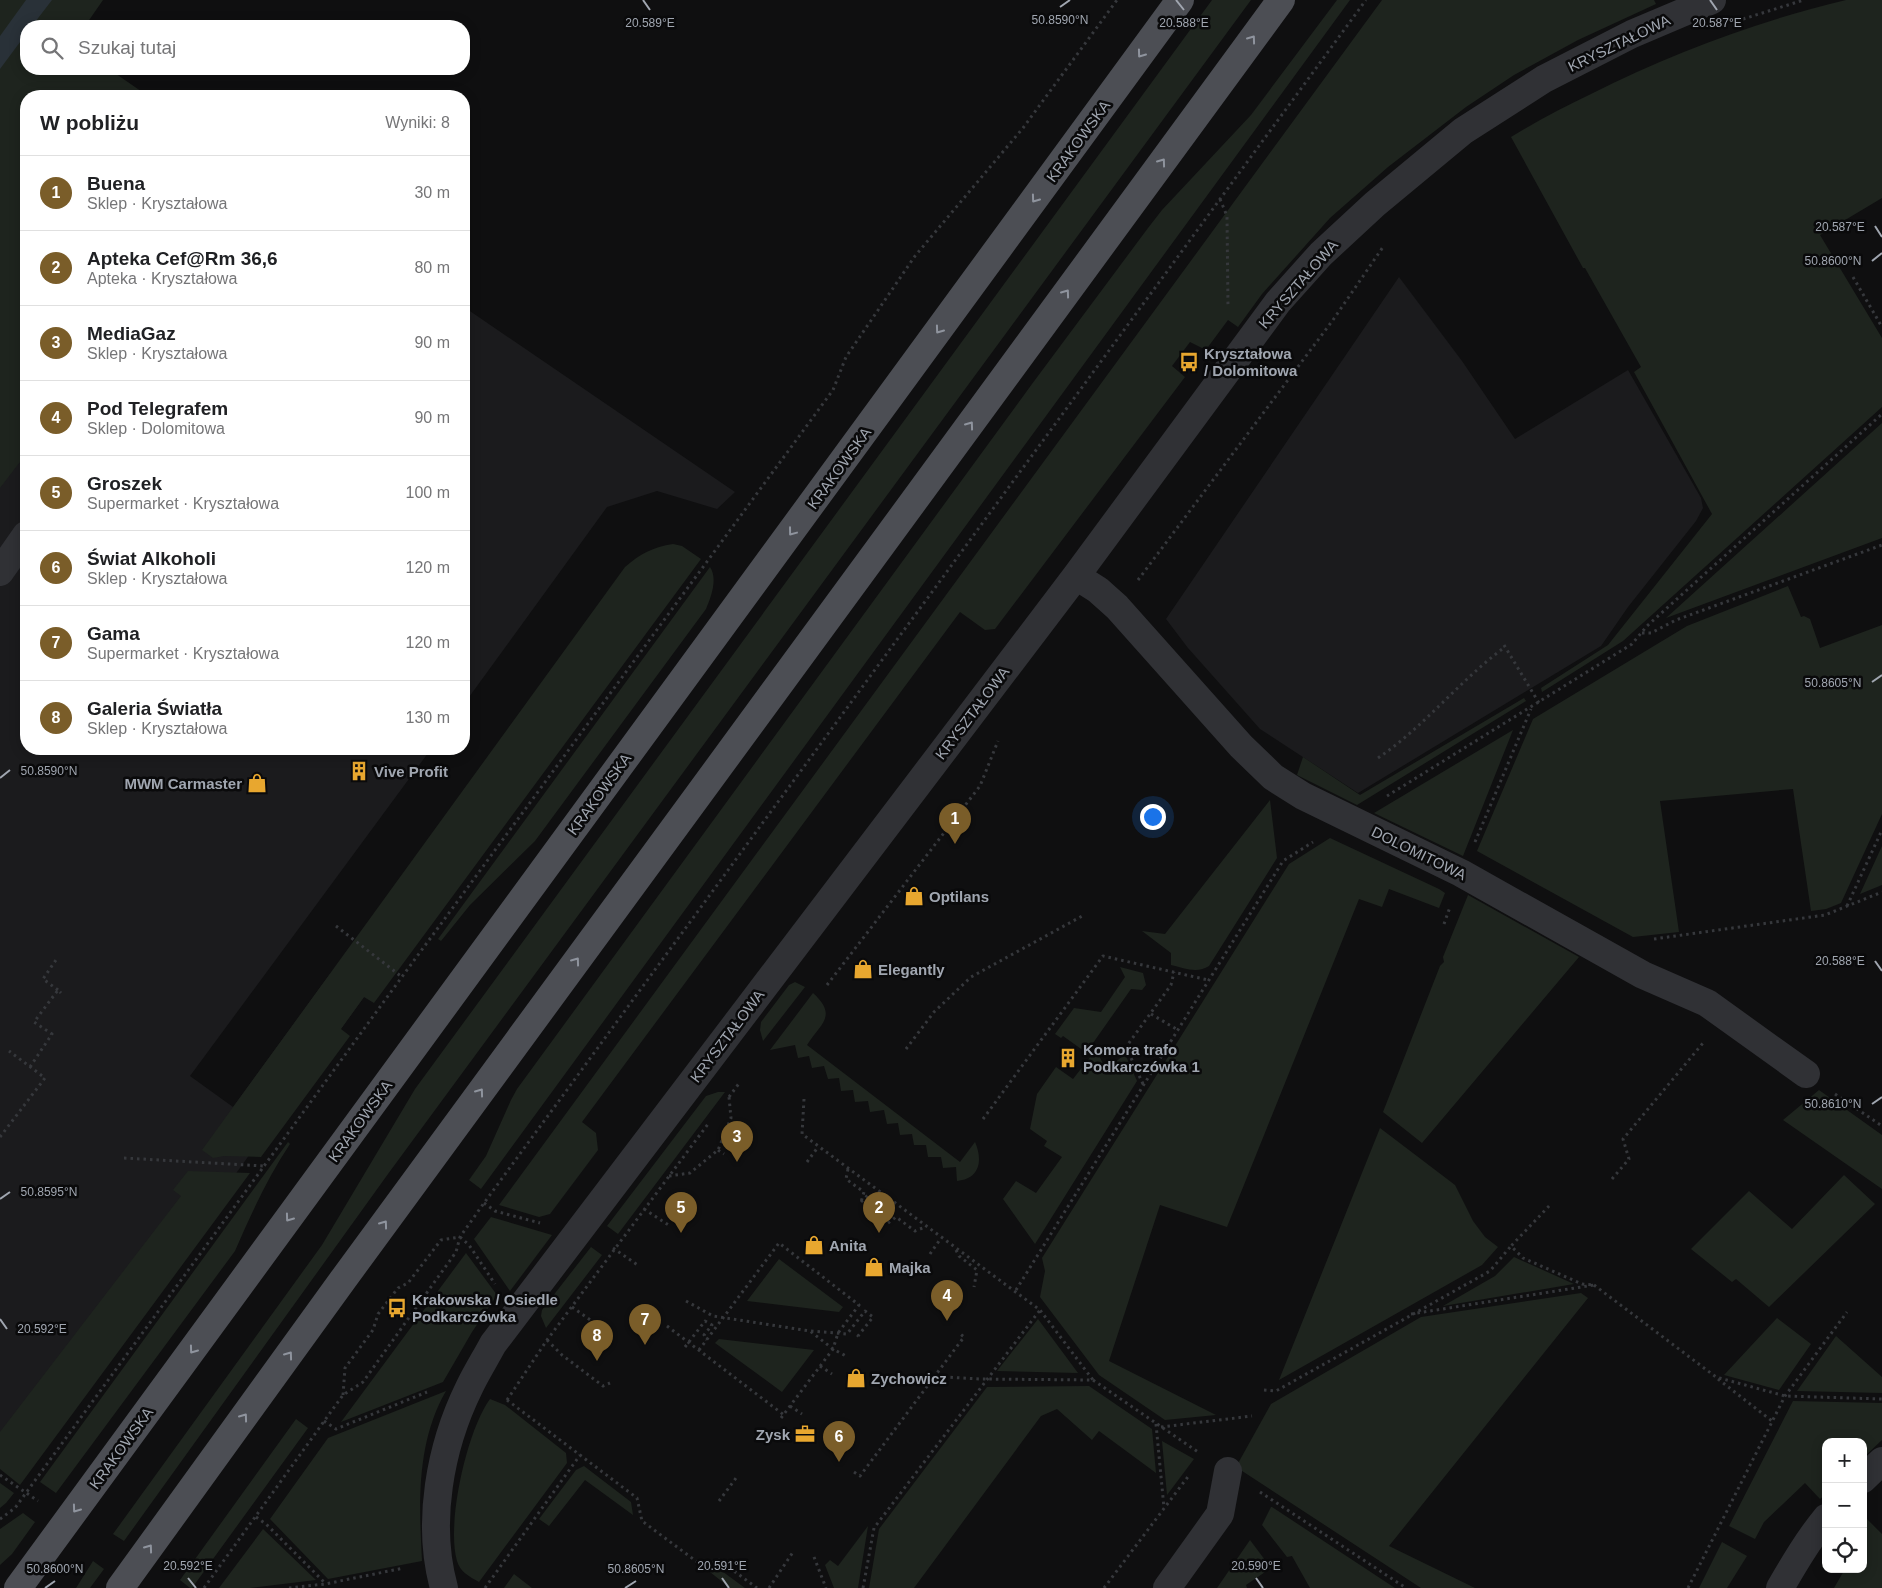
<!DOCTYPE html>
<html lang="pl">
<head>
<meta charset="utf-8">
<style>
	body { margin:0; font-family:Arial,sans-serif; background:#f6f6f6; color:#202124 }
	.controls { position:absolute; right:15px; bottom:15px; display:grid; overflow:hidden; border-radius:10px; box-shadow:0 2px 12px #0003 }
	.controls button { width:45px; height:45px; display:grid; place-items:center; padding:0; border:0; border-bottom:1px solid #e0e0e0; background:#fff; color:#202124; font:25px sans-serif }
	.you { position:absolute; left:1152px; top:816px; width:18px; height:18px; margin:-12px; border:4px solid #fff; border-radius:50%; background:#1a73e8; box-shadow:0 0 0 8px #1a73e833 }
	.badge { display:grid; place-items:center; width:32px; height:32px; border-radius:50%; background:#7a5d29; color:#fff; font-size:16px; font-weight:700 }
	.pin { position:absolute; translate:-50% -41px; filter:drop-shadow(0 1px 2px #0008) }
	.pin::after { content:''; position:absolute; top:26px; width:18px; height:15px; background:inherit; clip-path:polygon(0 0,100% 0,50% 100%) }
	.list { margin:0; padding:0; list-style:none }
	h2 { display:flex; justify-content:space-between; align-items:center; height:65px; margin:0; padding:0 20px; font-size:21px }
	h2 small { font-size:16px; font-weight:400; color:#757577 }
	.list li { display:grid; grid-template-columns:32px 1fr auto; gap:15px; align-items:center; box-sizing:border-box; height:75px; padding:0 20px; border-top:1px solid #e0e0e0 }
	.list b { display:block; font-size:19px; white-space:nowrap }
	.list p { margin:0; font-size:16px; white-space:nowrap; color:#757577 }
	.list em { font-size:16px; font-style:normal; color:#757577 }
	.icon { flex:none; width:28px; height:28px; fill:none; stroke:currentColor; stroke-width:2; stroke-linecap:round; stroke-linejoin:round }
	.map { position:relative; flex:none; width:1882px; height:1588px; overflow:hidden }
	.search { position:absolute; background:#fff; box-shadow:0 2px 12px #0003; left:20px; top:20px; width:450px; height:55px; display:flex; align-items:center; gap:12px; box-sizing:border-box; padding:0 18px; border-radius:20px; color:#757577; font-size:19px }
	.panel { position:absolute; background:#fff; box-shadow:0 2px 12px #0003; left:20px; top:90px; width:450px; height:665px; border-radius:20px }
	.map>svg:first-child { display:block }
	.built { fill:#1b1b1d }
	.green { fill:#1e241e }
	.water { fill:#293138 }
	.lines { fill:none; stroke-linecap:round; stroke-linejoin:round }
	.path { stroke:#36383c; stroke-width:3; stroke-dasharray:2.5 4; stroke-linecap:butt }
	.minor { stroke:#303135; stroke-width:28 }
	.major { stroke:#4c4e54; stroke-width:28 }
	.path-bridge { stroke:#36383c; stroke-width:3; stroke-dasharray:2.5 4; stroke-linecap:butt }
	.oneway { stroke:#8f949e }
	.ticks { fill:none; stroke:#a0a6b0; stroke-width:2 }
	.labels { text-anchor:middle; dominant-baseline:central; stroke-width:5; stroke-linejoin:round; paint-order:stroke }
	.street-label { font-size:15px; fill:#a0a6b0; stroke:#0a0a0b }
	.poi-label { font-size:15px; font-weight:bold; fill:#a0a6b0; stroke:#0a0a0b; text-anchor:start }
	.ticks-label { font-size:12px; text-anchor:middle; fill:#a0a6b0; stroke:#0a0a0b; stroke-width:5; stroke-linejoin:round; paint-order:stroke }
</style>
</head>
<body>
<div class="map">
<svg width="1882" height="1588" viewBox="0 0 1882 1588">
	<rect width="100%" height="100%" fill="#0f0f10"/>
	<path class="built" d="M1399,277L1462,361L1515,439L1628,370L1701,498L1703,508L1696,521L1628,607L1601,646L1358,793L1260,729L1188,648L1166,619Z
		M464,307L735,492L717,509L657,491L607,507L464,704Z
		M26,449V749H431L190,1076L233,1107L330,974L364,997L163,1274L0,1461V483Z"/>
	<path class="green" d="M0,0H103L85,26H26V69H109L148,96H26V454L0,488Z
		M1212,0H1251L388,1174L124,1541L113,1534L322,1245L415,1089Z
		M1337,0H1350L481,1189L469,1180L486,1156L511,1100L517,1089L1032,384L1148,228L1162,210L1251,115Z
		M1382,0H1654L1656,4L1578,40L1514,75L1466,107L1388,167L1330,218L1262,294L1238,327L1228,320L1208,347L1202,348L1190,342L1172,366L1185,377L995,629L985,630L960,612L582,1122L596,1133L598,1150L550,1214L539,1217L499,1205Z
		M1846,0H1882V198L1820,235L1882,338V407L1623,641L1542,692L1541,688L1608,645L1712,514L1634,372L1641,367L1585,268H1583L1511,137C1537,121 1564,107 1591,94C1672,53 1758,21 1846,0Z
		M1882,423V538L1666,618Z
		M673,544L682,546L701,559L374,1003L364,997L341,1029L350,1036L261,1157L224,1156L213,1158L202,1150L625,567C640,554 653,547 673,544Z
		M710,567C718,579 711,597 706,609L535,841L470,905L441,941L438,939Z
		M1788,586L1801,617L1804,616L1810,619L1820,648L1882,625V814L1841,903L1826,909L1811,911L1793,789L1660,801L1679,932L1633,937L1477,851L1533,719L1687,626Z
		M1524,698L1526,701L1357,805L1297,775L1303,757L1360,795Z
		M1513,730L1463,856L1374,813Z
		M1270,800L1277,858L1209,966C1197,974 1184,968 1171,965V953L1142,931L1165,934Z
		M1330,838L1439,889L1445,893L1439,908L1389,889L1382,907L1359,899L1227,1227L1160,1205L1109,1361L1216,1415L1165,1420L1099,1375L1040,1297L1045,1271L1042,1258L1289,864Z
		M1882,846V885L1860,894Z
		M1468,895L1579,957L1422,1143L1383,1112L1440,966L1444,962L1443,957Z
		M1120,967L1143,973L1146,985L1142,990L1131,989L1093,1043L1106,1070L1125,1054L1137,1081L1035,1244L1003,1199L1016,1181L1036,1193L1062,1157L1044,1146L1047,1141L1030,1129L1037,1094L1056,1067L1073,1079L1091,1056L1063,1036L1061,1038L1055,1034L1074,1008L1101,1012L1125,977Z
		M795,982L805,987L763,1041L760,1030L761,1022L789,985Z
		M813,993C838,1016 821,1023 807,1045L960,1162L975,1142C983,1160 980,1179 957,1181L956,1167L943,1168L941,1157H928L926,1145H914L912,1134L900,1135L898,1123L887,1124L884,1110L870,1112L868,1101L855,1102L853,1090L841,1091L839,1078L828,1079L824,1066L812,1068L809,1056L798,1058L795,1045L770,1050Z
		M1819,1090L1882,1135V1189L1783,1120Z
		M718,1092H725L618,1234L607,1226L706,1096Z
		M1380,1128L1455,1185L1473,1221L1485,1237L1498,1247L1482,1265L1279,1380Z
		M288,1142L290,1144C268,1177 251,1214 235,1251L56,1493L40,1482Z
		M188,1171L250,1173L20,1485L0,1469V1432L181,1196L173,1190Z
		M1844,1175L1875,1204L1769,1307L1736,1279L1732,1282L1691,1249L1749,1191L1792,1229Z
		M491,1217L552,1235L510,1291L474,1239Z
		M591,1247L602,1255L546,1328L541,1316L542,1310Z
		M466,1253L497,1295L472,1332L443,1382L341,1422Z
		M1514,1257L1574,1284L1443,1306L1495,1276Z
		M779,1259L843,1307L839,1312L747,1301Z
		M1581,1293L1588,1298L1389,1546L1475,1588H1421L1236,1467L1271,1404L1421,1317Z
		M1777,1318L1811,1344L1779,1390L1724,1375Z
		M1038,1319L1078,1373L997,1371Z
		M1836,1336L1882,1377V1393L1797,1391Z
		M719,1339L814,1350L782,1392L715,1343Z
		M1089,1386L1152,1429L1156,1473L1099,1431L1092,1440L1057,1409L1041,1416L914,1588H869L879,1529L987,1387Z
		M446,1391C416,1443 419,1504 422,1561L328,1579L270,1519L328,1438Z
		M490,1399L505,1405L566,1453L567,1463L479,1582C470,1577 460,1572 457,1561C446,1524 467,1430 490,1399Z
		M1793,1401L1882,1403V1440L1863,1458V1442H1826V1494L1820,1499L1805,1483L1764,1522L1755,1539L1729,1526Z
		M296,1419L308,1428L192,1588H190L180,1580Z
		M1162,1441L1194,1459L1167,1495Z
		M584,1466L631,1502L633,1515L585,1480L549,1526L539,1519L576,1470Z
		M0,1483L14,1493L6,1503L0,1508Z
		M1271,1507H1272L1395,1588H1310L1292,1556L1287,1557L1262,1525Z
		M23,1513L35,1522L12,1554L0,1565V1529Z
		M1863,1515L1882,1534V1588H1834L1845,1569H1863Z
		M868,1526L858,1588H834L825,1565L830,1560L838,1566Z
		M263,1529L316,1580L250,1588H219Z
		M1250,1540L1271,1568L1246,1585L1247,1588H1217Z
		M1722,1542L1747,1556L1727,1588H1699Z
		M93,1561L104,1569L90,1588H76Z
		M715,1566L745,1588H730L710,1572Z
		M514,1574L532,1588H504Z"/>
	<path class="water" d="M26,0H52L32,26H26V34L0,69V36Z"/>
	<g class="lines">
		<path class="path" d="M1743,19L1804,0
			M1220,199L1227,216L1228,308
			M1853,277L1882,327
			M1138,580L1333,320L1383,247
			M1642,633H1651L1676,620L1882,545
			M1504,645L1539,703
			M1378,758C1424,727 1460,680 1505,647
			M1387,796L1632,644L1647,626L1882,414
			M1475,842L1531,709
			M1847,906L1882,830
			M1444,924L1450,907
			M336,926L402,977
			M1654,939L1825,915L1882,892
			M827,985L980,786L998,741
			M58,990L43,979L58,957
			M1151,1014L1178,1030
			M906,1049L934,1012L971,977L1084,915
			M30,1067L52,1034L34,1022L58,990L61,993
			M1143,1084L1126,1047L1171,985L1174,972
			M1835,1094L1882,1126
			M729,1097L740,1082
			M804,1099L802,1134L1040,1310L1093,1380L981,1379L927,1376
			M983,1119L1103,956L1208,980
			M0,1137L45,1078L9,1051
			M718,1150L724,1154
			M124,1158L263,1166
			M807,1162L818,1147
			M848,1169L846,1179L864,1192L861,1202
			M669,1176L690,1173L718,1150L731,1118L729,1097
			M1612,1179L1629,1159L1623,1139L1703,1043
			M861,1202L868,1195L886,1208L894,1204
			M484,1203L495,1211L540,1223
			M644,1209L670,1226
			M888,1223L896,1217L915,1231L925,1227
			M460,1237L469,1245L495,1284
			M613,1248L639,1266
			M956,1250L959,1256L977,1270L974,1287
			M930,1254L941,1238
			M1594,1285L1716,1377L1785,1396L1882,1399
			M1016,1290L1283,861L1313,842
			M686,1301L713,1316L810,1331L833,1349L846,1356
			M572,1307L596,1324
			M1411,1314L1594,1285L1582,1284L1523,1258L1511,1246L1551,1204
			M667,1326L784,1415
			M811,1331L847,1334L865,1311L873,1317L858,1336L860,1338
			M547,1340L562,1355L603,1386L610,1383
			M699,1350L779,1243L859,1305L838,1333L833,1349L781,1418
			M820,1366L832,1374
			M1718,1379L1772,1421
			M1093,1380L1198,1452
			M1264,1390L1276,1391L1490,1271L1511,1246
			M343,1395L345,1368L373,1330L378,1314L398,1288L408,1283L441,1240L460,1237
			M507,1400L547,1340L708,1124
			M507,1400L637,1498L642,1521L704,1567L719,1560L757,1588
			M790,1406L802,1414
			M324,1421L336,1429L427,1392
			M1156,1424L1164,1508
			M1161,1427L1252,1416
			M854,1472L860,1476L964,1337L959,1333
			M0,1475L38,1501
			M1260,1492L1406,1588
			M719,1501L736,1478
			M256,1517L266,1524L325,1583
			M0,1519L15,1508L385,1000L833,390L846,357L915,256L1023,128L1117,0
			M814,1557L826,1588
			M204,1588L343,1395L363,1382L456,1252L460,1237L484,1203L1366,0
			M289,1588L325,1584L404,1568
			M485,1588L580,1455
			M769,1588L793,1552
			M863,1588L874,1528L1040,1310
			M1104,1588L1190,1474
			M1688,1588L1785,1396L1847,1312"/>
		<path class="minor" d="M0,572L26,535
			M1076,576L1098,590L1117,607L1241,746L1273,777L1303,796L1461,873L1643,975L1707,1003L1806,1074
			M1863,1479L1882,1461
			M444,1588C426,1523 440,1447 469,1388C476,1373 485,1359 493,1344L1076,576L1278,302L1321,254L1375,204L1463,131L1544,79L1632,34L1712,0
			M1167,1588L1220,1514L1228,1471
			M1780,1588C1794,1564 1808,1540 1826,1518"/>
		<path class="major" d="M18,1588L1180,0
			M120,1588L342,1281L1281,0"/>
		<path class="path-bridge" d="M685,1347L705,1321L712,1325L704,1335L707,1340"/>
	</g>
	<defs><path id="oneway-chevron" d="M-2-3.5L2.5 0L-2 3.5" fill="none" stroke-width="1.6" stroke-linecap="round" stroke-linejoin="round" transform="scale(1.25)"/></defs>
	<g class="oneway">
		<use href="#oneway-chevron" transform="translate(1252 39) rotate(-54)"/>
		<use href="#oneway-chevron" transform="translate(1141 54) rotate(126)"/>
		<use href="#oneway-chevron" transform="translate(1162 162) rotate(-54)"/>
		<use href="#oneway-chevron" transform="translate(1035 199) rotate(126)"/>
		<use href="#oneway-chevron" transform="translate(1066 293) rotate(-54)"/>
		<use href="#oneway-chevron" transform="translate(939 330) rotate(126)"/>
		<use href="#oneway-chevron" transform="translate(970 425) rotate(-54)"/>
		<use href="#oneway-chevron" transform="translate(792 532) rotate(127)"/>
		<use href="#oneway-chevron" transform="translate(576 961) rotate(-54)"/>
		<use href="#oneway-chevron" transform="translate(480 1092) rotate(-54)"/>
		<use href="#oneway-chevron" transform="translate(289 1218) rotate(126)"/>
		<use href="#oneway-chevron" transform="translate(384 1224) rotate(-54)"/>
		<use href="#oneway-chevron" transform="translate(193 1350) rotate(126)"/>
		<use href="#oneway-chevron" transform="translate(289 1355) rotate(-54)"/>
		<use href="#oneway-chevron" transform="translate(244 1417) rotate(-54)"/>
		<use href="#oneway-chevron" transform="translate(76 1509) rotate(126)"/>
		<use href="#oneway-chevron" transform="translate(149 1548) rotate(-54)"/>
	</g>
	<path class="ticks" d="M643,0L650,10M1176,0L1184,10M1710,0L1717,10M1060,7L1070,0M1875,226L1882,237M1872,261L1882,253M1872,682L1882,675M0,778L10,770M1875,961L1882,971M1872,1104L1882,1097M0,1199L10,1192M0,1319L7,1329M188,1578L196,1588M722,1578L729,1588M1256,1578L1263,1588M45,1588L55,1581M625,1588L636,1581"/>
	<defs>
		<symbol id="bus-bare" viewBox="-9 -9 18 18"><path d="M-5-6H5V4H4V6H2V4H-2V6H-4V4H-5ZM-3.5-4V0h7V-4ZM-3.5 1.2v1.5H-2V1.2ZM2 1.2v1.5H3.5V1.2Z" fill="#e8a72f" stroke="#0a0a0b" stroke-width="2.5" paint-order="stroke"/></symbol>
		<symbol id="building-bare" viewBox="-9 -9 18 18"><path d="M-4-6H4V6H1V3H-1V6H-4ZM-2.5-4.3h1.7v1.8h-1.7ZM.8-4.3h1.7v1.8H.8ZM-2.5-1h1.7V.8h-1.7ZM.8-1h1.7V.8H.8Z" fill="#e8a72f" stroke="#0a0a0b" stroke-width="2.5" paint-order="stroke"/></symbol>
		<symbol id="shop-bare" viewBox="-9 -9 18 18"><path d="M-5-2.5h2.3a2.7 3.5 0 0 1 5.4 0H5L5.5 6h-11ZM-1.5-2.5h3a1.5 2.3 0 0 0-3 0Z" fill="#e8a72f" stroke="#0a0a0b" stroke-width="2.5" paint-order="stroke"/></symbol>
		<symbol id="office-bare" viewBox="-9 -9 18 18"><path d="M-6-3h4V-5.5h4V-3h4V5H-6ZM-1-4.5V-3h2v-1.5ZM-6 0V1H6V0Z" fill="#e8a72f" stroke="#0a0a0b" stroke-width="2.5" paint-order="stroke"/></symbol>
	</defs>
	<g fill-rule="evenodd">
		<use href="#bus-bare" x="1175" y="348" width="28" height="28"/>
		<use href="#building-bare" x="345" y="757" width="28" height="28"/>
		<use href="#shop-bare" x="243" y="769" width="28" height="28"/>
		<use href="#shop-bare" x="900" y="882" width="28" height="28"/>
		<use href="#shop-bare" x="849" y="955" width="28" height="28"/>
		<use href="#building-bare" x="1054" y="1044" width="28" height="28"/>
		<use href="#shop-bare" x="800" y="1231" width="28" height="28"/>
		<use href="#shop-bare" x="860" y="1253" width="28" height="28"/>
		<use href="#bus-bare" x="383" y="1294" width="28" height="28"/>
		<use href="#shop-bare" x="842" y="1364" width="28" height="28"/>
		<use href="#office-bare" x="791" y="1420" width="28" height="28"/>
	</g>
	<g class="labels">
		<g class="street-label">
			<text transform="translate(1619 43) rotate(-26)">KRYSZTAŁOWA</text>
			<text transform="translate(1078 141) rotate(-54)">KRAKOWSKA</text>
			<text transform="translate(1298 284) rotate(-49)">KRYSZTAŁOWA</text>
			<text transform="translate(839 468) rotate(-54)">KRAKOWSKA</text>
			<text transform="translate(972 713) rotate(-53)">KRYSZTAŁOWA</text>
			<text transform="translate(599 794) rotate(-54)">KRAKOWSKA</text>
			<text transform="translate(1419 853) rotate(26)">DOLOMITOWA</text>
			<text transform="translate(727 1036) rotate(-53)">KRYSZTAŁOWA</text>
			<text transform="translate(360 1121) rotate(-54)">KRAKOWSKA</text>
			<text transform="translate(121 1448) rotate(-54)">KRAKOWSKA</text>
		</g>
		<g class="poi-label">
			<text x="1204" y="353">Kryształowa<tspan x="1204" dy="17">/ Dolomitowa</tspan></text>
			<text x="374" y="771">Vive Profit</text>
			<text x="242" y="783" text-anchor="end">MWM Carmaster</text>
			<text x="929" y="896">Optilans</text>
			<text x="878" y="969">Elegantly</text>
			<text x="1083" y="1049">Komora trafo<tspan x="1083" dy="17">Podkarczówka 1</tspan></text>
			<text x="829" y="1245">Anita</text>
			<text x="889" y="1267">Majka</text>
			<text x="412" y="1299">Krakowska / Osiedle<tspan x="412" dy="17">Podkarczówka</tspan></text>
			<text x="871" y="1378">Zychowicz</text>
			<text x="790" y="1434" text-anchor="end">Zysk</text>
		</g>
	</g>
	<g class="ticks-label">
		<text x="1060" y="24">50.8590°N</text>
		<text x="650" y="27">20.589°E</text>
		<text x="1184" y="27">20.588°E</text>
		<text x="1717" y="27">20.587°E</text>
		<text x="1840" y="231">20.587°E</text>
		<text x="1833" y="265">50.8600°N</text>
		<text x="1833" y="687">50.8605°N</text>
		<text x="49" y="775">50.8590°N</text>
		<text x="1840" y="965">20.588°E</text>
		<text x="1833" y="1108">50.8610°N</text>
		<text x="49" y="1196">50.8595°N</text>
		<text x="42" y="1333">20.592°E</text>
		<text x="188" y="1570">20.592°E</text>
		<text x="722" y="1570">20.591°E</text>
		<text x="1256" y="1570">20.590°E</text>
		<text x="55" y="1573">50.8600°N</text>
		<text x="636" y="1573">50.8605°N</text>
	</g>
</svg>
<div class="controls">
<button>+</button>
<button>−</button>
<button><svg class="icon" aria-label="locate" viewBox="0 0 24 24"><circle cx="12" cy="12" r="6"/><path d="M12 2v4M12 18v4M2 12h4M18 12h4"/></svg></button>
</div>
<div class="you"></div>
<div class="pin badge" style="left:955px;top:844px">1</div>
<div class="pin badge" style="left:879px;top:1233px">2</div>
<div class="pin badge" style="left:737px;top:1162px">3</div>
<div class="pin badge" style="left:947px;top:1321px">4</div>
<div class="pin badge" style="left:681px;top:1233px">5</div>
<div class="pin badge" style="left:839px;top:1462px">6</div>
<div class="pin badge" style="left:645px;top:1345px">7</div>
<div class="pin badge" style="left:597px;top:1361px">8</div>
<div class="search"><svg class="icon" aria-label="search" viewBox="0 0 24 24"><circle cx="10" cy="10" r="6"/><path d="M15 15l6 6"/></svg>Szukaj tutaj</div>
<section class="panel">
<h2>W pobliżu<small>Wyniki: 8</small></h2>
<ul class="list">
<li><span class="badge">1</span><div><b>Buena</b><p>Sklep · Kryształowa</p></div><em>30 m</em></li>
<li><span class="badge">2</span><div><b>Apteka Cef@Rm 36,6</b><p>Apteka · Kryształowa</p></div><em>80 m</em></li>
<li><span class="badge">3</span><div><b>MediaGaz</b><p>Sklep · Kryształowa</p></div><em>90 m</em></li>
<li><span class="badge">4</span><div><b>Pod Telegrafem</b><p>Sklep · Dolomitowa</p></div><em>90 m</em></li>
<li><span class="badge">5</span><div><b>Groszek</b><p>Supermarket · Kryształowa</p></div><em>100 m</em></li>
<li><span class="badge">6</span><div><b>Świat Alkoholi</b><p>Sklep · Kryształowa</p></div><em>120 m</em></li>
<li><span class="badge">7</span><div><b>Gama</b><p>Supermarket · Kryształowa</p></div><em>120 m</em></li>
<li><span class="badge">8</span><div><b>Galeria Światła</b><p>Sklep · Kryształowa</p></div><em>130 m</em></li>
</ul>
</section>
</div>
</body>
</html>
